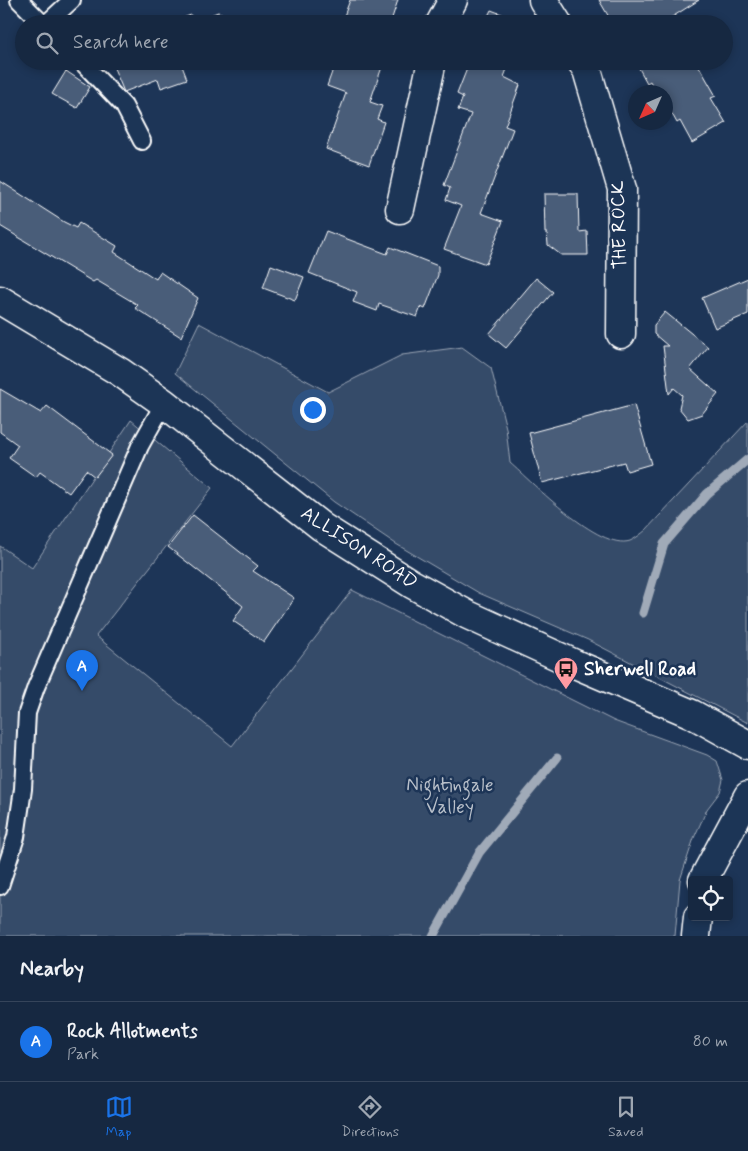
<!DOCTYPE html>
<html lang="en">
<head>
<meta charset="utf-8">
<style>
	body { margin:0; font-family:Mynerve,sans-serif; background:#1f3048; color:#f1f3f6 }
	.controls { position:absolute; right:15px; bottom:15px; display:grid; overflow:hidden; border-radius:5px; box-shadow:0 2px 8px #0003 }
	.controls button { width:45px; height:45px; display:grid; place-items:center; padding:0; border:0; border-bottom:1px solid #35445a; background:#162841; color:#f1f3f6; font:25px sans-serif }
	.compass { position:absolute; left:628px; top:85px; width:45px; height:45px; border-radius:50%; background:#162841; box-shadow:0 2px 8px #0003; rotate:225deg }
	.you { position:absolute; left:312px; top:409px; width:18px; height:18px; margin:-12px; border:4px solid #fff; border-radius:50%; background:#1a73e8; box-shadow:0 0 0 8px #1a73e833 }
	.badge { display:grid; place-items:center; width:32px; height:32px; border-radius:50%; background:#1a73e8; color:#fff; font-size:16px; font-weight:700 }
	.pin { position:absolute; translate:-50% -41px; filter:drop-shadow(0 1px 2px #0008) }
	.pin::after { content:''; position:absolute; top:26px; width:18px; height:15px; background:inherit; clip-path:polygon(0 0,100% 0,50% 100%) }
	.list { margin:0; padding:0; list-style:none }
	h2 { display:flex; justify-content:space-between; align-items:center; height:65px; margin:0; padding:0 20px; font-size:21px }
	h2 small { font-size:16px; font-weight:400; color:#9ea6b1 }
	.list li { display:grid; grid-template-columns:32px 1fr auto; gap:15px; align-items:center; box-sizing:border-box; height:80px; padding:0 20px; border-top:1px solid #35445a }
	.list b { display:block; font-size:19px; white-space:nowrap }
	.list p { margin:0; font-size:16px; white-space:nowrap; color:#9ea6b1 }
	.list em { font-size:16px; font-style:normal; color:#9ea6b1 }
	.icon { flex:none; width:28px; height:28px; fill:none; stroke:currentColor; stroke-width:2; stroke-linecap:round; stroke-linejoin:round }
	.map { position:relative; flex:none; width:748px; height:936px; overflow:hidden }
	.search { position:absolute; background:#162841; box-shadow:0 2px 8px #0003; left:15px; right:15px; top:15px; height:55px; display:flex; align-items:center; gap:12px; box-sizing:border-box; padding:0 18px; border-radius:28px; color:#9ea6b1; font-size:19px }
	.sheet { height:145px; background:#162841 }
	nav { display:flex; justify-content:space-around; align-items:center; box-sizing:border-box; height:70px; border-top:1px solid #35445a; background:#162841; font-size:14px; color:#9ea6b1 }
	nav a { display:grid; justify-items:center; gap:2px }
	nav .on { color:#1a73e8 }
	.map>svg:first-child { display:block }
	.green { fill:#364b69; stroke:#9aa5b4 }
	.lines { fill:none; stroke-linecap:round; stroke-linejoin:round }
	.stream { stroke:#a0aab8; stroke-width:9 }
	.building { fill:#4a5d79; stroke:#fff }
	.lane-casing { stroke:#fff; stroke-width:20 }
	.street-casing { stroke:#fff; stroke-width:31 }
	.lane { stroke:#1d3557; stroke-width:16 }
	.street { stroke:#1d3557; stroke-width:28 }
	.labels { text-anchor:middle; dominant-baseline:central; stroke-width:5; stroke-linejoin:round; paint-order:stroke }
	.street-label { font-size:19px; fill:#fff; stroke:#1d3557 }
	.poi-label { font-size:19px; font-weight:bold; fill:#fff; stroke:#1d3557; text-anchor:start }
	.park-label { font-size:19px; fill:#b9c0ca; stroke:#1d3557 }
</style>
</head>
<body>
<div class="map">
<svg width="748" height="936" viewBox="0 0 748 936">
	<rect width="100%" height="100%" fill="#1d3557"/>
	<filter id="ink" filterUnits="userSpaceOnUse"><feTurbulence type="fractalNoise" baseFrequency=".02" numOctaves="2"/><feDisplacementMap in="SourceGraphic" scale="10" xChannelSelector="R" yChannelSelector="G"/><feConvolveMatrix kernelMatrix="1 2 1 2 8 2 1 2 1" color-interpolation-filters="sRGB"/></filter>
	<g filter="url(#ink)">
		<path class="green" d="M199,323L328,392L402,355L462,347L491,368L506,428L510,463C533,483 599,551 630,541C635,539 641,534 646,530L748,421V723L588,640L479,593L396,544L334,502L175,373Z
			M131,420L212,488L96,636L232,746L352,590L614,721L707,755L717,761L723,780L720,792L707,809L694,838L680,880L675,936H0V546L32,568Z"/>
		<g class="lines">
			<path class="stream" d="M643,613L664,544L707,494L748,459
				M433,936L479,853L557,758"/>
		</g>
		<path class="building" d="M350,0H398L390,24H341Z
			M599,0H699L661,24H613Z
			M491,10L523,22V24H484Z
			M218,12L253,24H167L191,15L193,22Z
			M111,61H195L182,66L187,79L161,88L158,79L124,92Z
			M336,61H384L370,102L382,106L377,119L384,122L369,165L326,149L346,93L327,86Z
			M470,61H510L504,77L520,85L505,126L513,129L481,213L503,221L486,264L444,249L461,206L446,200L450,188L444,185L471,114L458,110L463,97L457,94Z
			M635,61H696L716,96L711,98L726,123L692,143L680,121L677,123L666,103V92H656L650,81L647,83Z
			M66,71L90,87L77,108L52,94Z
			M0,181L64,222L76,228L79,223L117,246L114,252L156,279L160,272L198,298L181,337L135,308L138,305L96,280L93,282L0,226Z
			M544,194H578L579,232L587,231L588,255H561L548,245L547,233H545Z
			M326,231L387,254L390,247L438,266V275L425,309L421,307L417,317L379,304L377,311L353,302L357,292L309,273Z
			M271,265L304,277L295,300L263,288Z
			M536,278L553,292L506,348L489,334Z
			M748,278V314L715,328L702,298Z
			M665,312L708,347L690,369L718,394L702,414L688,419L679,408L682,395L674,388L669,394L663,346H668L654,334V325Z
			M0,389L41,413L47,406L112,455L95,477L86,470L69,493L40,472L36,477L9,458L18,445L0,432Z
			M634,405L651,464L627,471L624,462L542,483L529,433Z
			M193,515L258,566L253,571L294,598L264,642L233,621L243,606L168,547Z"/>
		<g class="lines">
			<defs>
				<path id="lane" d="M19,0L43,24
					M46,24L72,0
					M81,61L124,106L142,141
					M0,886L16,837L23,789L27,713L36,687L140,446L164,403"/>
				<path id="street" d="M543,0L558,24
					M440,24L453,0
					M581,61L587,70L622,189L621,334
					M400,209L432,61
					M0,300L120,372L164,403L322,527L412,584L468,615L575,664L692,714L748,745
					M703,880L748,796
					M696,936L698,917"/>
			</defs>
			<use href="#lane" class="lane-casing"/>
			<use href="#street" class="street-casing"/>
			<use href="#lane" class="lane"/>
			<use href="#street" class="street"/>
		</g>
	</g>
	<defs>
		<symbol id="bus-pin" viewBox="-11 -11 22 30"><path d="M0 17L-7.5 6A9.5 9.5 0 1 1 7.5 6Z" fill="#ff9aa2" stroke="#1d3557"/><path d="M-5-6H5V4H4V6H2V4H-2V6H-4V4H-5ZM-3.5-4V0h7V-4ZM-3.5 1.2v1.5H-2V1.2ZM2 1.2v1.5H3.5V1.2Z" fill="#111"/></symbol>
	</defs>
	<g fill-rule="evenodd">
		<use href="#bus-pin" x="552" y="655" width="28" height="38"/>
	</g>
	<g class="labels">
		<g class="street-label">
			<text transform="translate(619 225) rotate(-92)">THE ROCK</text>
			<text transform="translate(359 548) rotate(33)">ALLISON ROAD</text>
		</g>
		<g class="poi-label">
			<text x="584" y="669">Sherwell Road</text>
		</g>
		<g class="park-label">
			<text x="450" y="785">Nightingale<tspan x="450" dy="22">Valley</tspan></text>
		</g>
	</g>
</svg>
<div class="controls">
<button><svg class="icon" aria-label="locate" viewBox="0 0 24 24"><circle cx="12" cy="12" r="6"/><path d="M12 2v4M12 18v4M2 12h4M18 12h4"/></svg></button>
</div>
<svg class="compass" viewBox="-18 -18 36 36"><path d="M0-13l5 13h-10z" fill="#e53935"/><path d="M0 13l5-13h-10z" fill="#9ea6b1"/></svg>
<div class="you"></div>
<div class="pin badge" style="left:82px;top:691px">A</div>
<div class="search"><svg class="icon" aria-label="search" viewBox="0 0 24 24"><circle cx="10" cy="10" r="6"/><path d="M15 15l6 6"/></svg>Search here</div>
</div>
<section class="sheet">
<h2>Nearby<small></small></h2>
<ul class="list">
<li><span class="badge">A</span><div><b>Rock Allotments</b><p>Park</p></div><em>80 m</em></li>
</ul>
</section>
<nav>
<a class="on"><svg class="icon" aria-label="map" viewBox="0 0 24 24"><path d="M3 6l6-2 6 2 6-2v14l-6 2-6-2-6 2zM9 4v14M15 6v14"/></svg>Map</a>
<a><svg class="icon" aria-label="directions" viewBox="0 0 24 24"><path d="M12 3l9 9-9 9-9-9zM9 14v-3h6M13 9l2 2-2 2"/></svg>Directions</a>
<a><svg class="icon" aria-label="saved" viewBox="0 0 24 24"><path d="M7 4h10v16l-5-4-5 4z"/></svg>Saved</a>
</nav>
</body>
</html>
